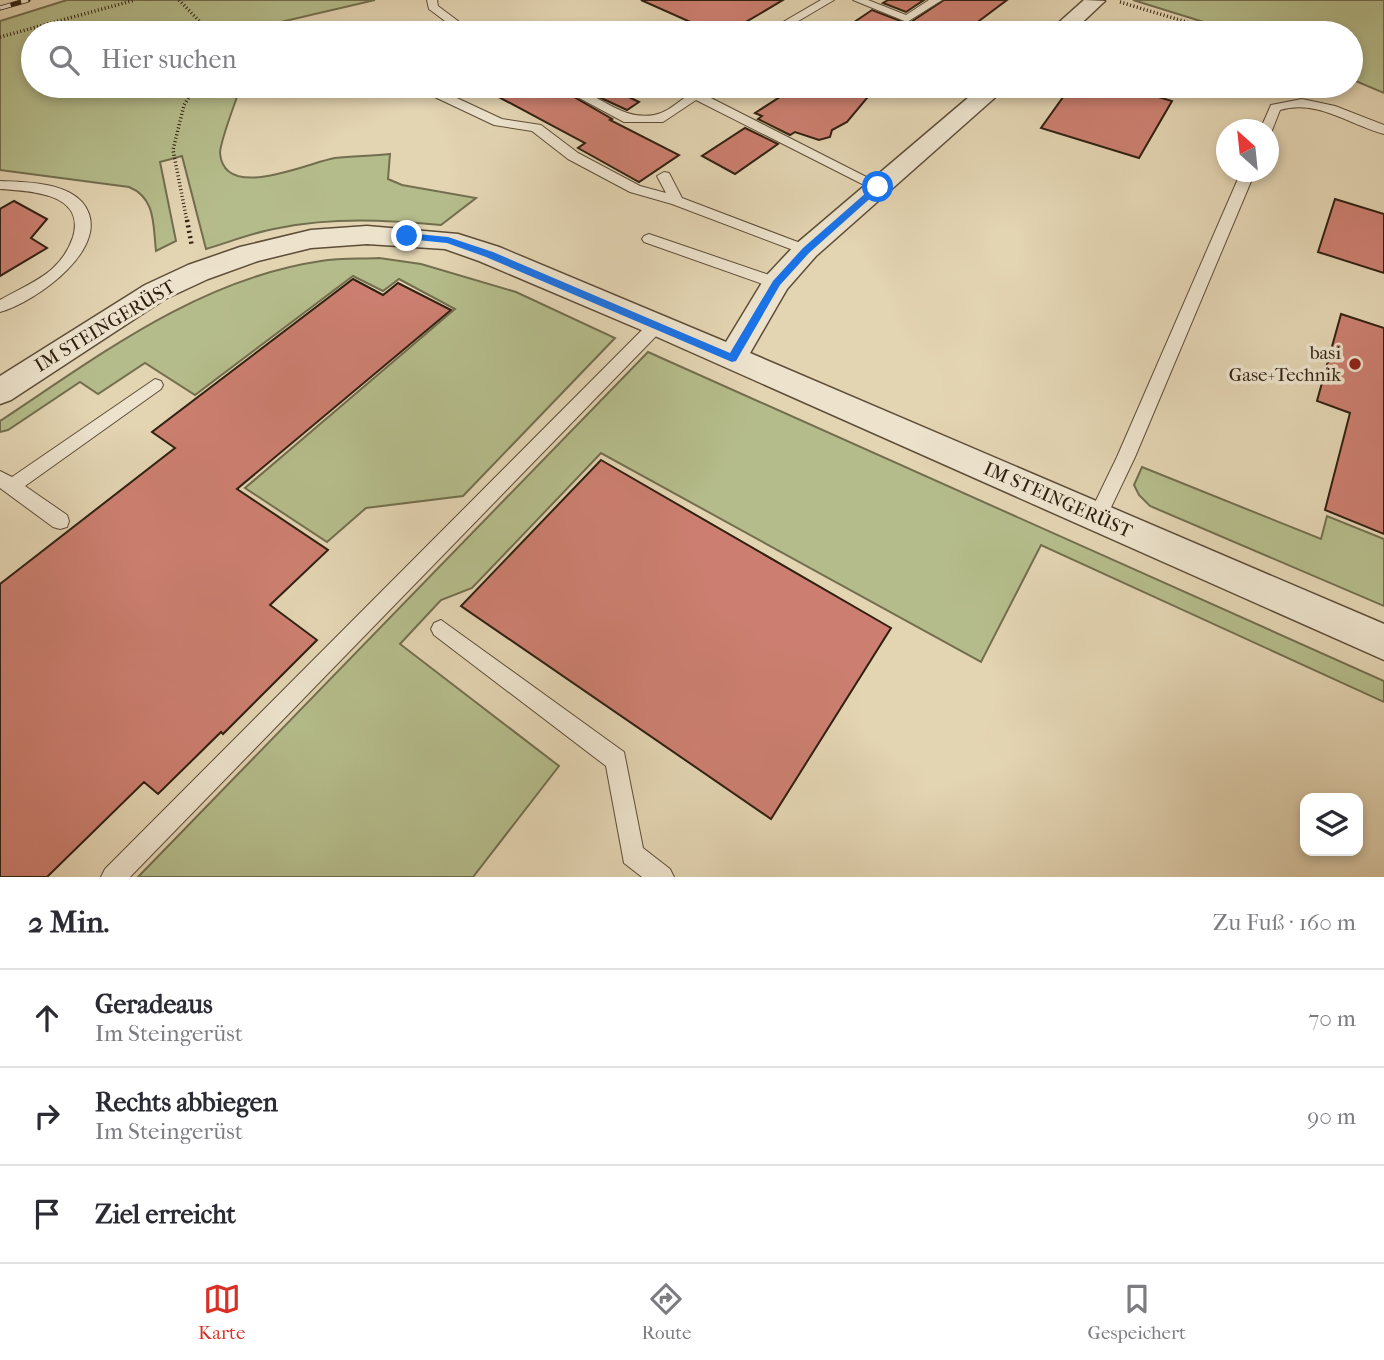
<!DOCTYPE html>
<html lang="de">
<head>
<meta charset="utf-8">
<style>
	body { margin:0; font-family:"IM FELL French Canon",serif; background:#f2f2f3; color:#2b2b33 }
	.controls { position:absolute; right:21px; bottom:21px; display:grid; overflow:hidden; border-radius:14px; box-shadow:0 4px 10px #0003 }
	.controls button { width:63px; height:63px; display:grid; place-items:center; padding:0; border:0; border-bottom:2px solid #e1e1e2; background:#fff; color:#2b2b33; font:35px sans-serif }
	.compass { position:absolute; left:1216px; top:119px; width:63px; height:63px; border-radius:50%; background:#fff; box-shadow:0 4px 10px #0003; rotate:333deg }
	.stop { position:absolute; width:21px; height:21px; margin:-16px; border:5px solid #1a73e8; border-radius:50%; background:#fff }
	.stop.end { background:#1a73e8; border-color:#fff; box-shadow:0 2px 7px #0008 }
	.list { margin:0; padding:0; list-style:none }
	h2 { display:flex; justify-content:space-between; align-items:center; height:91px; margin:0; padding:0 28px; font-size:30px }
	h2 small { font-size:23px; font-weight:400; color:#7c7c81 }
	.list li { display:grid; grid-template-columns:46px 1fr auto; gap:21px; align-items:center; box-sizing:border-box; height:98px; padding:0 28px; border-top:2px solid #e1e1e2 }
	.list b { display:block; font-size:26px; white-space:nowrap }
	.list p { margin:0; font-size:23px; white-space:nowrap; color:#7c7c81 }
	.list em { font-size:23px; font-style:normal; color:#7c7c81 }
	.icon { flex:none; width:38px; height:38px; fill:none; stroke:currentColor; stroke-width:2; stroke-linecap:round; stroke-linejoin:round }
	.map { position:relative; flex:none; width:1384px; height:877px; overflow:hidden }
	.search { position:absolute; background:#fff; box-shadow:0 4px 10px #0003; left:21px; right:21px; top:21px; height:77px; display:flex; align-items:center; gap:18px; box-sizing:border-box; padding:0 24px; border-radius:38px; color:#7c7c81; font-size:26px }
	.sheet { height:385px; background:#fff }
	nav { display:flex; justify-content:space-around; align-items:center; box-sizing:border-box; height:98px; border-top:2px solid #e1e1e2; background:#fff; font-size:19px; color:#7c7c81 }
	nav a { display:grid; justify-items:center; gap:4px }
	nav .on { color:#d93025 }
	.map>svg:first-child { display:block }
	.green { fill:#b5bc8b; stroke:#726e4e; stroke-width:2 }
	.building { fill:#cc7f70; stroke:#302010; stroke-width:2 }
	.lines { fill:none; stroke-linecap:round; stroke-linejoin:round }
	.lane-casing { stroke:#5d4d38; stroke-width:2 }
	.street-casing { stroke:#5d4d38; stroke-width:3 }
	.path-far1 { stroke:#302010; stroke-width:3.5; stroke-dasharray:1 2.5; stroke-linecap:butt }
	.path { stroke:#302010; stroke-width:4.5; stroke-dasharray:2 3.5; stroke-linecap:butt }
	.lane { fill:#ede3cd; fill-rule:evenodd }
	.street { fill:#ede3cd; fill-rule:evenodd }
	.rail-casing { stroke:#302010; stroke-width:5 }
	.rail { stroke:#ede3cd; stroke-width:3.5; stroke-dasharray:11; stroke-linecap:butt }
	.route { fill:#1a73e8 }
	.poi-dot { fill:#8f2418; stroke:#ede3cd; stroke-width:2.5 }
	.labels { text-anchor:middle; dominant-baseline:central; stroke-width:7; stroke-linejoin:round; paint-order:stroke }
	.street-label { font-size:19px; fill:#302010; stroke:#ede3cd }
	.poi-label { font-size:19px; fill:#302010; stroke:#ede3cd; text-anchor:end }
</style>
</head>
<body>
<div class="map">
<svg width="1384" height="877" viewBox="0 0 1384 877">
	<rect width="100%" height="100%" fill="#e3d4b2"/>
	<filter id="stains"><feTurbulence type="fractalNoise" baseFrequency=".00286" numOctaves="4"/><feColorMatrix values="0 0 0 0 .2 0 0 0 0 .09 0 0 0 0 .02 0 0 0 .5 -.17"/></filter>
	<radialGradient id="worn" r=".72"><stop offset=".6" stop-color="#630" stop-opacity="0"/><stop offset="1" stop-color="#630" stop-opacity=".3"/></radialGradient>
	<path class="green" d="M67,0H375L259,27L257,33H33V86H241C236,100 220,142 220,153C224,203 309,162 335,158C353,156 372,156 390,154L388,179L402,185L476,198L441,225C387,220 333,217 279,228C254,232 230,242 206,249L182,156L160,162L176,241L156,251C153,225 156,198 129,187L0,170V21Z
		M1133,0H1384V93L1351,79V33H1239Z
		M379,258L421,264L516,292L615,338L463,496L366,508L327,542L245,488L455,309L399,279L383,291L353,276L195,395L145,363L98,394L80,382L8,430L0,432V421C100,355 199,279 321,261C340,258 360,259 379,258Z
		M648,352L1384,681V702L1041,545L981,662L601,453L472,588L441,600L400,644L559,766L473,877H138Z
		M1142,467L1321,539L1327,516L1384,539V606L1150,506L1139,495L1134,485Z"/>
	<path class="building" d="M641,0H783L746,22L744,33H715Z
		M888,0H924L906,12L883,3Z
		M944,0H1007L963,33H838L872,10L908,24Z
		M478,86H555L612,119L610,120L679,155L639,182L578,148L585,143Z
		M575,86H606L639,102L627,110Z
		M797,86H877L847,122L832,130L830,137L819,140L795,132L790,135L758,119L762,116L755,113Z
		M1071,86H1122L1172,101L1139,158L1041,128Z
		M745,128L778,144L735,174L702,156Z
		M1335,199L1384,214V273L1318,252Z
		M14,201L47,219L31,238L47,248L0,276V209Z
		M353,279L383,295L398,283L451,310L237,489L328,550L270,605L317,640L223,734L221,732L158,794L144,782L47,877H0V584L175,448L152,432Z
		M1341,314L1384,328V534L1325,510L1350,413L1317,401Z
		M601,460L891,628L771,819L461,606Z"/>
	<g class="lines">
		<defs>
			<path id="lane" d="M427,0H437L438,6L474,33H461L429,9Z
				M821,0H834L778,33H764Z
				M853,0H868L906,15L929,0H942L907,22Z
				M419,86H431L502,119L541,125L578,153L640,186L666,193L657,176L664,172L669,173L682,198L811,247L813,250L806,255L801,253L672,204L630,192L568,159L532,131L494,125L420,90Z
				M557,86C592,84 617,122 654,115C677,111 687,86 717,86L705,95L886,187L884,190H874L696,100L663,122H624Z
				M1302,99L1335,106L1384,125V134C1350,125 1317,99 1280,110L1271,133L1268,130H1260L1271,105Z
				M1241,172H1255L1135,457L1104,522L1097,525L1090,522L1088,517L1117,457Z
				M0,181C25,182 64,182 82,202C118,245 34,303 0,312V300C17,290 37,282 52,269C62,260 69,249 73,237C86,193 30,191 0,189Z
				M649,234L781,279L784,283L776,288L771,287L644,242L642,239L644,236Z
				M657,319L663,321L665,325L663,329L130,877H101L105,869L651,321Z
				M155,379L161,381L163,385L161,389L25,486L67,515L69,521L67,527L60,529L53,527L0,488V471L12,477Z
				M441,620L624,752L643,848L670,869L674,877H642L624,863L606,766L434,635L431,629L434,623Z"/>
			<path id="street" d="M1084,0L1105,1L1071,33H1047Z
				M982,86H1008L816,256L787,289L750,353L1384,624V660L646,332L479,261L445,249L367,244L311,248L258,261L208,279L165,299L11,400L0,404V376L145,285L188,265L240,247L311,230L367,226L458,234L499,247L726,342L766,276L796,244Z"/>
		</defs>
		<use href="#lane" class="lane-casing"/>
		<use href="#street" class="street-casing"/>
		<path class="path-far1" d="M179,0L205,27L206,33
			M1120,2L1223,33
			M0,37L135,0
			M187,221L173,150L184,105L196,86"/>
		<path class="path" d="M187,220L192,247"/>
		<use href="#lane" class="lane"/>
		<use href="#street" class="street"/>
		<defs>
			<path id="rail" d="M0,8L28,0"/>
		</defs>
		<use href="#rail" class="rail-casing"/>
		<use href="#rail" class="rail"/>
	</g>
	<path class="route" d="M875,185L883,187L809,253L780,285L736,361L732,362L486,257L447,243L407,239L403,236L407,233L448,237L493,252L730,353L773,281L803,248Z"/>
	<circle class="poi-dot" cx="1355" cy="364" r="7"/>
	<g class="labels">
		<g class="street-label">
			<text transform="translate(105 326) rotate(-31)">IM STEINGERÜST</text>
			<text transform="translate(1058 500) rotate(24)">IM STEINGERÜST</text>
		</g>
		<g class="poi-label">
			<text x="1341" y="353">basi<tspan x="1341" dy="22">Gase+Technik</tspan></text>
		</g>
	</g>
	<rect width="100%" height="100%" filter="url(#stains)"/>
	<rect width="100%" height="100%" fill="url(#worn)"/>
</svg>
<div class="controls">
<button><svg class="icon" aria-label="layers" viewBox="0 0 24 24"><path d="M12 4l9 5-9 5-9-5zM3 14l9 5 9-5"/></svg></button>
</div>
<svg class="compass" viewBox="-18 -18 36 36"><path d="M0-13l5 13h-10z" fill="#e53935"/><path d="M0 13l5-13h-10z" fill="#7c7c81"/></svg>
<div class="stop" style="left:878px;top:187px"></div>
<div class="stop end" style="left:407px;top:236px"></div>
<div class="search"><svg class="icon" aria-label="search" viewBox="0 0 24 24"><circle cx="10" cy="10" r="6"/><path d="M15 15l6 6"/></svg>Hier suchen</div>
</div>
<section class="sheet">
<h2>2 Min.<small>Zu Fuß · 160 m</small></h2>
<ul class="list">
<li><svg class="icon" aria-label="ahead" viewBox="0 0 24 24"><path d="M12 20V5M6 11l6-6 6 6"/></svg><div><b>Geradeaus</b><p>Im Steingerüst</p></div><em>70 m</em></li>
<li><svg class="icon" aria-label="right" viewBox="0 0 24 24"><path d="M7 20v-9h11M14 6l5 5-5 5"/></svg><div><b>Rechts abbiegen</b><p>Im Steingerüst</p></div><em>90 m</em></li>
<li><svg class="icon" aria-label="arrive" viewBox="0 0 24 24"><path d="M6 21V4h12l-3 4 3 4H6"/></svg><div><b>Ziel erreicht</b></div></li>
</ul>
</section>
<nav>
<a class="on"><svg class="icon" aria-label="map" viewBox="0 0 24 24"><path d="M3 6l6-2 6 2 6-2v14l-6 2-6-2-6 2zM9 4v14M15 6v14"/></svg>Karte</a>
<a><svg class="icon" aria-label="directions" viewBox="0 0 24 24"><path d="M12 3l9 9-9 9-9-9zM9 14v-3h6M13 9l2 2-2 2"/></svg>Route</a>
<a><svg class="icon" aria-label="saved" viewBox="0 0 24 24"><path d="M7 4h10v16l-5-4-5 4z"/></svg>Gespeichert</a>
</nav>
</body>
</html>
